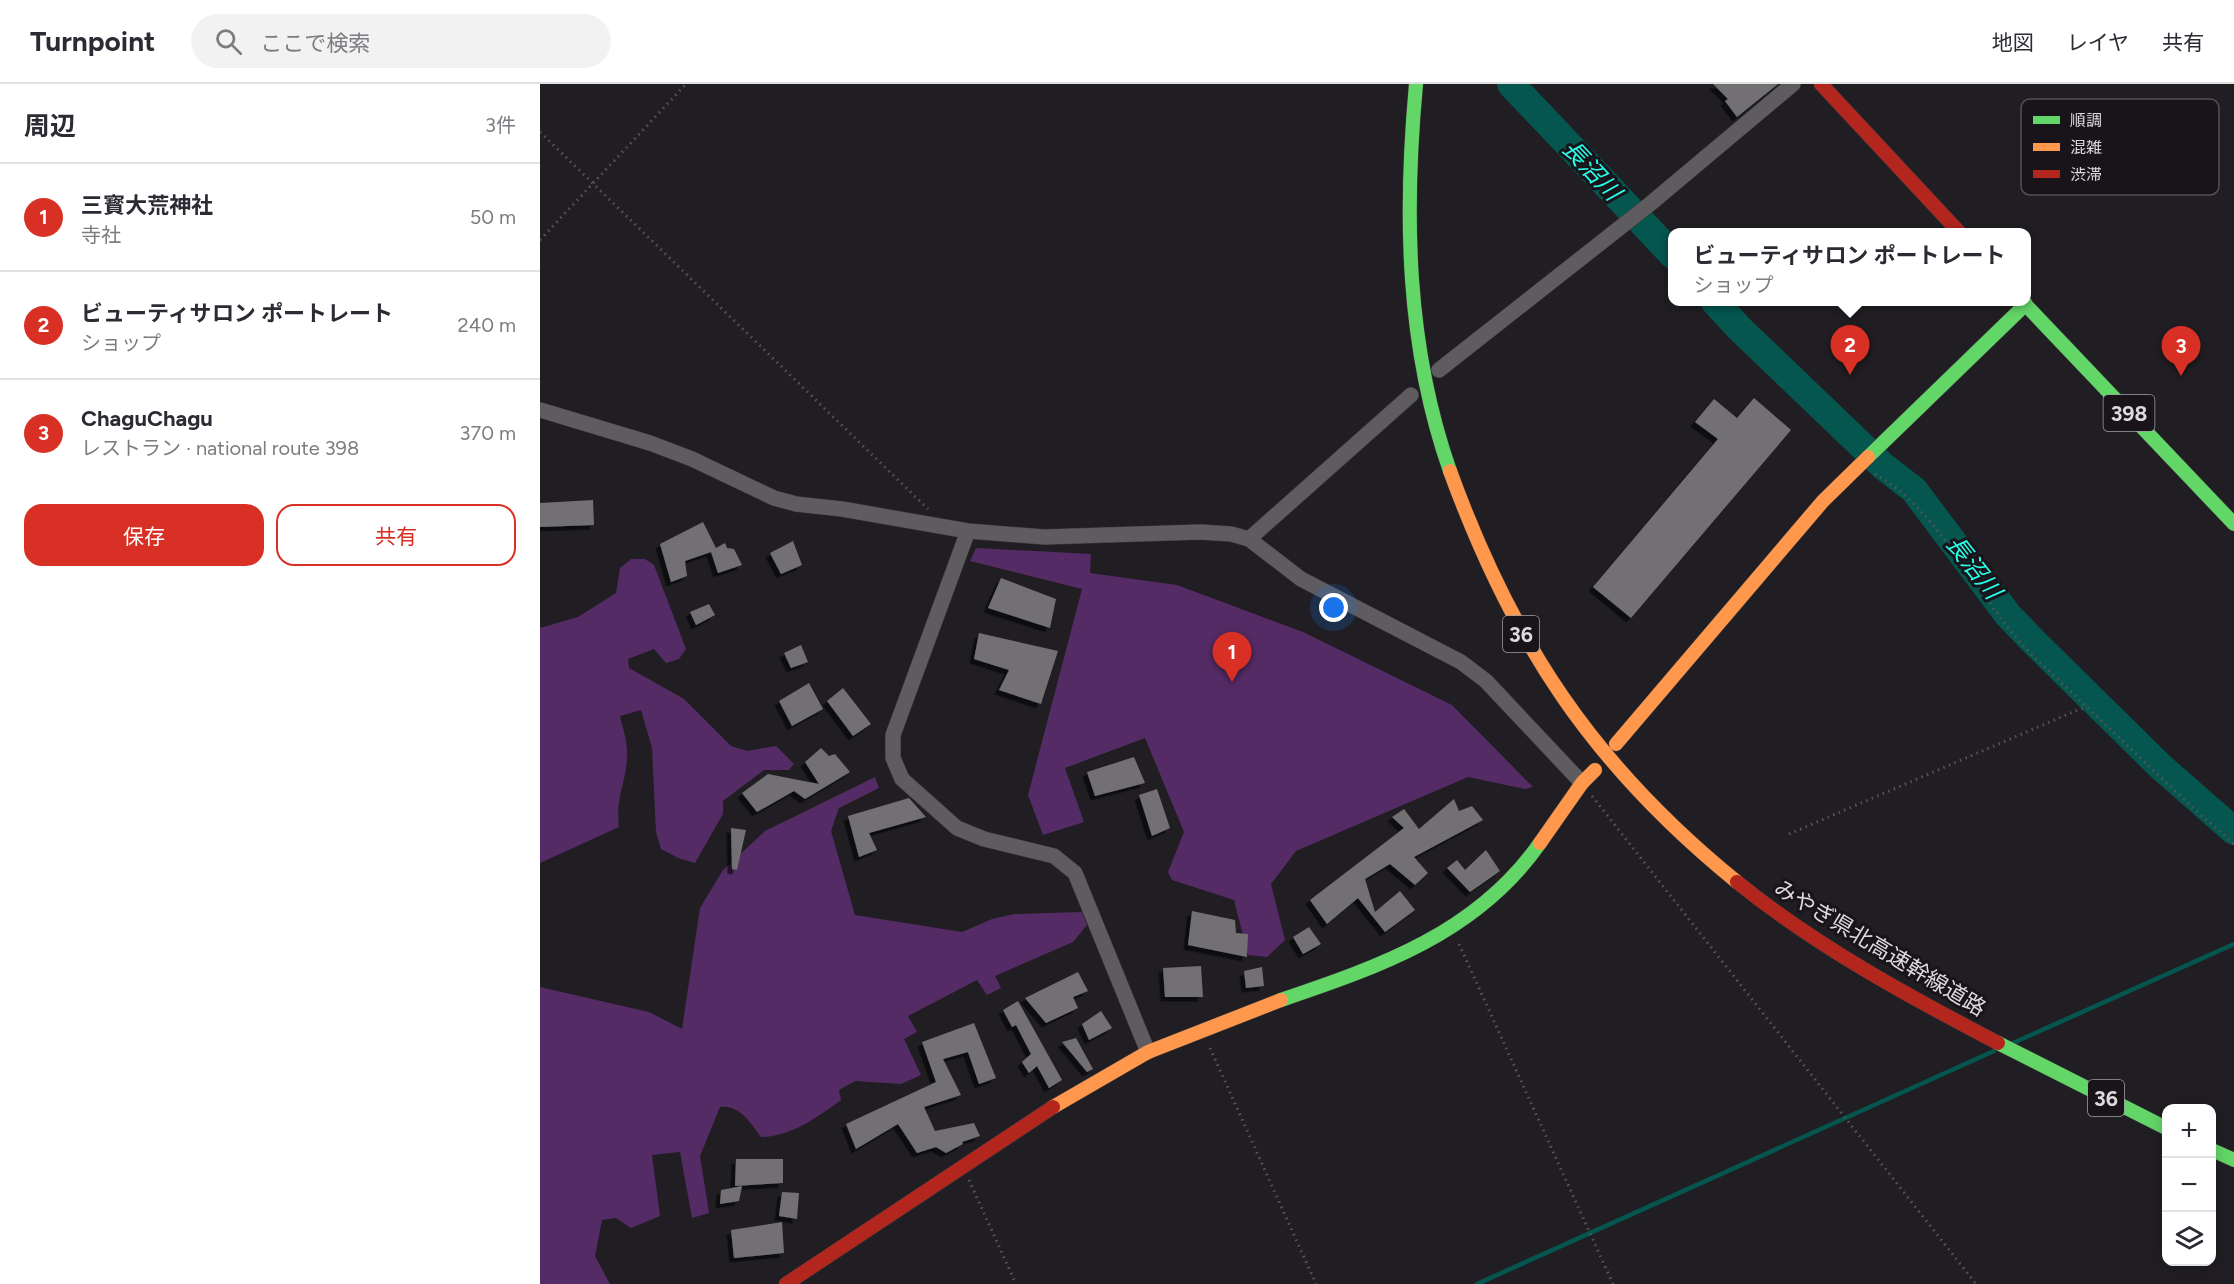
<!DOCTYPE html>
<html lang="ja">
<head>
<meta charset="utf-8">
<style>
	body { margin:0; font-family:Figtree,"Noto Sans JP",sans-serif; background:#f2f2f3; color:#2b2b33 }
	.controls { position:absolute; right:18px; bottom:18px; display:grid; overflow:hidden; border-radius:12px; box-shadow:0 3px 15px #0003 }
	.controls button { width:54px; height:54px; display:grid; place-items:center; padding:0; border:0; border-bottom:2px solid #e1e1e2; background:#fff; color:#2b2b33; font:30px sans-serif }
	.you { position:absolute; left:794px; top:524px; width:21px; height:21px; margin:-15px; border:4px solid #fff; border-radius:50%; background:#1a73e8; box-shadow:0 0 0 9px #1a73e833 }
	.badge { display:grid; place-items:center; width:39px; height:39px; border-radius:50%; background:#d93025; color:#fff; font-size:20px; font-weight:700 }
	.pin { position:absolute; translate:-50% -50px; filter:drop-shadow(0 2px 3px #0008) }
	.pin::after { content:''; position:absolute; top:32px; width:21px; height:18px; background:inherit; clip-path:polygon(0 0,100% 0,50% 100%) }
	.popup { position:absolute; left:1128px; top:144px; width:363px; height:78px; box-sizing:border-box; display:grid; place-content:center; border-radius:12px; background:#fff; filter:drop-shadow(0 2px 4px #0005); font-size:20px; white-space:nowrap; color:#7c7c81 }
	.popup b { font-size:22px; color:#2b2b33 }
	.popup::after { content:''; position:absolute; left:50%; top:100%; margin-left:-12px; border:12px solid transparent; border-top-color:#fff }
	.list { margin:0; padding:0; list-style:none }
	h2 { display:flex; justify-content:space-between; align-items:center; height:78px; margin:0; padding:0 24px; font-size:26px }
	h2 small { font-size:20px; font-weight:400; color:#7c7c81 }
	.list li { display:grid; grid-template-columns:39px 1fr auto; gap:18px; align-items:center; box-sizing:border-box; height:108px; padding:0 24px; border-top:2px solid #e1e1e2 }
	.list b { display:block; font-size:22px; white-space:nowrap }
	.list p { margin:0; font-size:20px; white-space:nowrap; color:#7c7c81 }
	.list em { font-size:20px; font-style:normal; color:#7c7c81 }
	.actions { display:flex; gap:12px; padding:18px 24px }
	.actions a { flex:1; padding:14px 0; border:2px solid #d93025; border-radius:18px; text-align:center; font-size:21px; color:#d93025 }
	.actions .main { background:#d93025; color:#fff }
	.icon { flex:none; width:33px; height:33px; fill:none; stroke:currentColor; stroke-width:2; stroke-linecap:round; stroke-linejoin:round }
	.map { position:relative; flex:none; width:1694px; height:1200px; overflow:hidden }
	header { display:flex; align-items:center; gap:36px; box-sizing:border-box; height:84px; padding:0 30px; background:#fff; border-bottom:2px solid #e1e1e2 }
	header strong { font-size:28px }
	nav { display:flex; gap:33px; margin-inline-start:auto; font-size:21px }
	.search { width:420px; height:54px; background:#f2f2f3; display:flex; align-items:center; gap:15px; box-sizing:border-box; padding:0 21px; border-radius:33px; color:#7c7c81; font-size:22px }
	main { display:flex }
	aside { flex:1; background:#fff }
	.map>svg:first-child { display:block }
	.green { fill:#552b65 }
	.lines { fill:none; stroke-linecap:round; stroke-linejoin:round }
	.stream { stroke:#04564f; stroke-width:4.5 }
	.river { stroke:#04564f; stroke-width:28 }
	.building { fill:#727073; filter:url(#shadow) }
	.street-casing { stroke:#3c3a3d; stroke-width:16 }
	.fast-casing { stroke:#3c3a3d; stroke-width:15 }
	.slow-casing { stroke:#3c3a3d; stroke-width:15 }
	.jam-casing { stroke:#3c3a3d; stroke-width:15 }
	.path { stroke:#575558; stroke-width:3; stroke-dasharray:1.5 4.5; stroke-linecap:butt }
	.street { stroke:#5e5c5e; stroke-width:15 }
	.fast { stroke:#63d668; stroke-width:14 }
	.slow { stroke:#ff974d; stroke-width:14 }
	.jam { stroke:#b3261e; stroke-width:14 }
	.labels { text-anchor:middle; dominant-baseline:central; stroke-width:6; stroke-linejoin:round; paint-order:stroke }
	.shield { fill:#18141a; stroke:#a29fa4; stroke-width:1.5 }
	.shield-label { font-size:21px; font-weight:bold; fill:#dddadf }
	.street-label { font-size:22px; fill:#dddadf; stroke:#18141a }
	.water-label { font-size:24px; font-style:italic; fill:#27ffe9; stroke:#18141a }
	.key { fill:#18141a; stroke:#534f55; stroke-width:1.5 }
	.key-label { font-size:16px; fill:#dddadf }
</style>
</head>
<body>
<header>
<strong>Turnpoint</strong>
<div class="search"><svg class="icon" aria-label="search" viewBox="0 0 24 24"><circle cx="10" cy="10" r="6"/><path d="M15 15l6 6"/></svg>ここで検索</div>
<nav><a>地図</a><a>レイヤ</a><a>共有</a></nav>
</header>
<main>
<aside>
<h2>周辺<small>3件</small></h2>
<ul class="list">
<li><span class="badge">1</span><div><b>三寳大荒神社</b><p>寺社</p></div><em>50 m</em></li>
<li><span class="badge">2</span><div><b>ビューティサロン ポートレート</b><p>ショップ</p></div><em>240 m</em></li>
<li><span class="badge">3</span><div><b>ChaguChagu</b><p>レストラン · national route 398</p></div><em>370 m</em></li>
</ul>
<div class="actions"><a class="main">保存</a><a>共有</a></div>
</aside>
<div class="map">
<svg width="1694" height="1200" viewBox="0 0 1694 1200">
	<defs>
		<filter id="shadow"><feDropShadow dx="-4.5" dy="4.5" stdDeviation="0" flood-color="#0009"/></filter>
	</defs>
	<rect width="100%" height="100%" fill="#201e22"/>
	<path class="green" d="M436,464L551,470L550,489L637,501L763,548L912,621L993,703L985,705L928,693L756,767L731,800L745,856L727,873L708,871L694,816L632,796L628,788L644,748L605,654L525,684L544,738L503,751L488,711L542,505L430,477Z
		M91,475H105L114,481L146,565L139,575L126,579L114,565L88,575L89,584L144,615L191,662L207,667L236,662L254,680L249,686H224L183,717V730L155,779L138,774L121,765L116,748L112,664L101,626L80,632C83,646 88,658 87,673C86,700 75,714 79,743L0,779V544L38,533L76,509L80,484Z
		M335,693L339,704L299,724L291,747L315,831L422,848L452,835L474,830L542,828L547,841L533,858L455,892L461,904L447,911L437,896L368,932L377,948L364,955L381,991L361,1000L315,997L299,1006L301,1016C278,1033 250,1053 221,1053C210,1038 200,1021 180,1023L160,1072L169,1129L152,1134L140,1068L112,1071L120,1132L91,1144L76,1134L62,1136L55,1172L70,1200H0V903L109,928L142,945L160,824L183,786L225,747Z"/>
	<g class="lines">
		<path class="stream" d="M1473,959L1694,860
			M937,1200L1454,967"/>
		<path class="river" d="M971,0L1133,171
			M1175,218L1199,244L1343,382L1374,406L1468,531L1492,556L1620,682L1694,747"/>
	</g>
	<path class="building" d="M1173,0H1238L1197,33L1185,17L1188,15Z
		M1214,314L1251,346L1091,534L1053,503L1178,355L1155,338L1174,315L1197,334Z
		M53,416L54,441L0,443V419Z
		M163,438L176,464L185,459L187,464L194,465L202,481L178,489L171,468L145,477L147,492L131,498L120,460Z
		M253,457L262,481L241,490L230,469Z
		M461,494L516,515L510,544L448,524Z
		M169,520L175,531L156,541L150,528Z
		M439,549L518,567L501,620L459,606L469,586L434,575Z
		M261,561L268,578L251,584L244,569Z
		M269,599L283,625L252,642L239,617Z
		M303,604L331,640L313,652L287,617Z
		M281,664L289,672L295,670L310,688L265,715L254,707L217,728L202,709L228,690L279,700L265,678Z
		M594,673L605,699L555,712L547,688Z
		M617,705L630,744L612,752L599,711Z
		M369,714L386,733L329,749L337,766L319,773L308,732Z
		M914,715L919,727L932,722L943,736L874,773L888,789L875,801L850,780L825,795L835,828L860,807L875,826L845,848L818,814L787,840L770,816L864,744L852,733L864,725L879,745Z
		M191,744L206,746L197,786L192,785Z
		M946,766L960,787L930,808L907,784L917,776L925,786Z
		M652,827L695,836L696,849L708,850L707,873L648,861Z
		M769,843L781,860L763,870L753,853Z
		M661,882L663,913H625L623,884Z
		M722,883L724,902L706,904L704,887Z
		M538,888L548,907L533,913L538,924L506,939L485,914Z
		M478,917L522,996L509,1004L497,982L489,989L482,978L491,970L476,941L472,943L463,926Z
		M561,927L572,944L549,956L542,940Z
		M434,939L456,994L439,1000L428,968L403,975L421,1011L384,1023L395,1047L434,1039L440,1052L422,1058L423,1060L406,1069L396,1063L377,1069L358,1040L316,1065L306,1040L396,998L382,958Z
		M536,954L553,985L547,988L522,958Z
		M196,1075H243V1099L195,1102Z
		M202,1102L199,1117L180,1120L181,1106Z
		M242,1108L259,1109L257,1135L239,1132Z
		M242,1138L244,1169L194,1174L191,1146Z"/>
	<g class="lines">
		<defs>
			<path id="street" d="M899,286L1110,120L1253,0
				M0,326L110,359L152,375L234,414L256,420L302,425L428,447L504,453L660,448L691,450L709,455L761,495L921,578L946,597L1042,699
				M428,447L353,651V674L362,695L417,744L444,755L514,772L535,789L608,968
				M709,455L871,311"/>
			<path id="fast" d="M876,0C864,130 866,262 910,387
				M1483,218L1694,440
				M1328,373L1486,220
				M741,916C841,882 937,849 1000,759
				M1458,959L1626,1044
				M1672,1066L1694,1076"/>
			<path id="slow" d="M910,387C973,560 1053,681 1197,798
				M1076,660L1283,417L1328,373
				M1000,759L1042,699L1055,686
				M513,1023L608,968L741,916"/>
			<path id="jam" d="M1281,0L1419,148
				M1197,798C1276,862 1368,912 1458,959
				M246,1200L513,1023"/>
		</defs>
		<use href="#street" class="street-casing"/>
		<use href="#fast" class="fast-casing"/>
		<use href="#slow" class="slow-casing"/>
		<use href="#jam" class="jam-casing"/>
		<path class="path" d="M0,48L388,425
			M0,156L146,0
			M1335,390C1401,427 1437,514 1489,568L1653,724L1694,760
			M1052,712L1436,1200
			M1249,750L1547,622
			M919,860L1073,1200
			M670,964L776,1200
			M429,1096L476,1200"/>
		<use href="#street" class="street"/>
		<use href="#fast" class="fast"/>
		<use href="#slow" class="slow"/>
		<use href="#jam" class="jam"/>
	</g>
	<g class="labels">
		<g class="shield">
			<rect x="1563.5" y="311" width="51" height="36" rx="4.5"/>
			<rect x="963" y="532" width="36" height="36" rx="4.5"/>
			<rect x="1548" y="996" width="36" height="36" rx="4.5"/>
		</g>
		<g class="shield-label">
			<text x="1589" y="329">398</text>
			<text x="981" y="550">36</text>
			<text x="1566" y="1014">36</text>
		</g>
		<g class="street-label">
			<text transform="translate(1340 864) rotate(31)">みやぎ県北高速幹線道路</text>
		</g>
		<g class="water-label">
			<text transform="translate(1052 86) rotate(47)">長沼川</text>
			<text transform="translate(1434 483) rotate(52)">長沼川</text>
		</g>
	</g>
	<rect x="1481" y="15" width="198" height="96" rx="9" class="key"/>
	<rect x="1493" y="32" width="27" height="8" fill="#63d668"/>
	<rect x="1493" y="59" width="27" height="8" fill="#ff974d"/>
	<rect x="1493" y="86" width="27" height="8" fill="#b3261e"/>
	<g class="key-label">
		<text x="1530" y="42">順調</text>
		<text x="1530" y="69">混雑</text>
		<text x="1530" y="96">渋滞</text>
	</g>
</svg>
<div class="controls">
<button>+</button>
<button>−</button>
<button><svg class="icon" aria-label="layers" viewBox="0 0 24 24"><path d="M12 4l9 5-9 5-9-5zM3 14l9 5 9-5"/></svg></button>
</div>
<div class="you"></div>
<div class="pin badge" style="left:692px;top:598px">1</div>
<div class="pin badge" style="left:1310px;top:291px">2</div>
<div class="popup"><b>ビューティサロン ポートレート</b>ショップ</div>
<div class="pin badge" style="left:1641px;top:292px">3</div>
</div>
</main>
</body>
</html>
